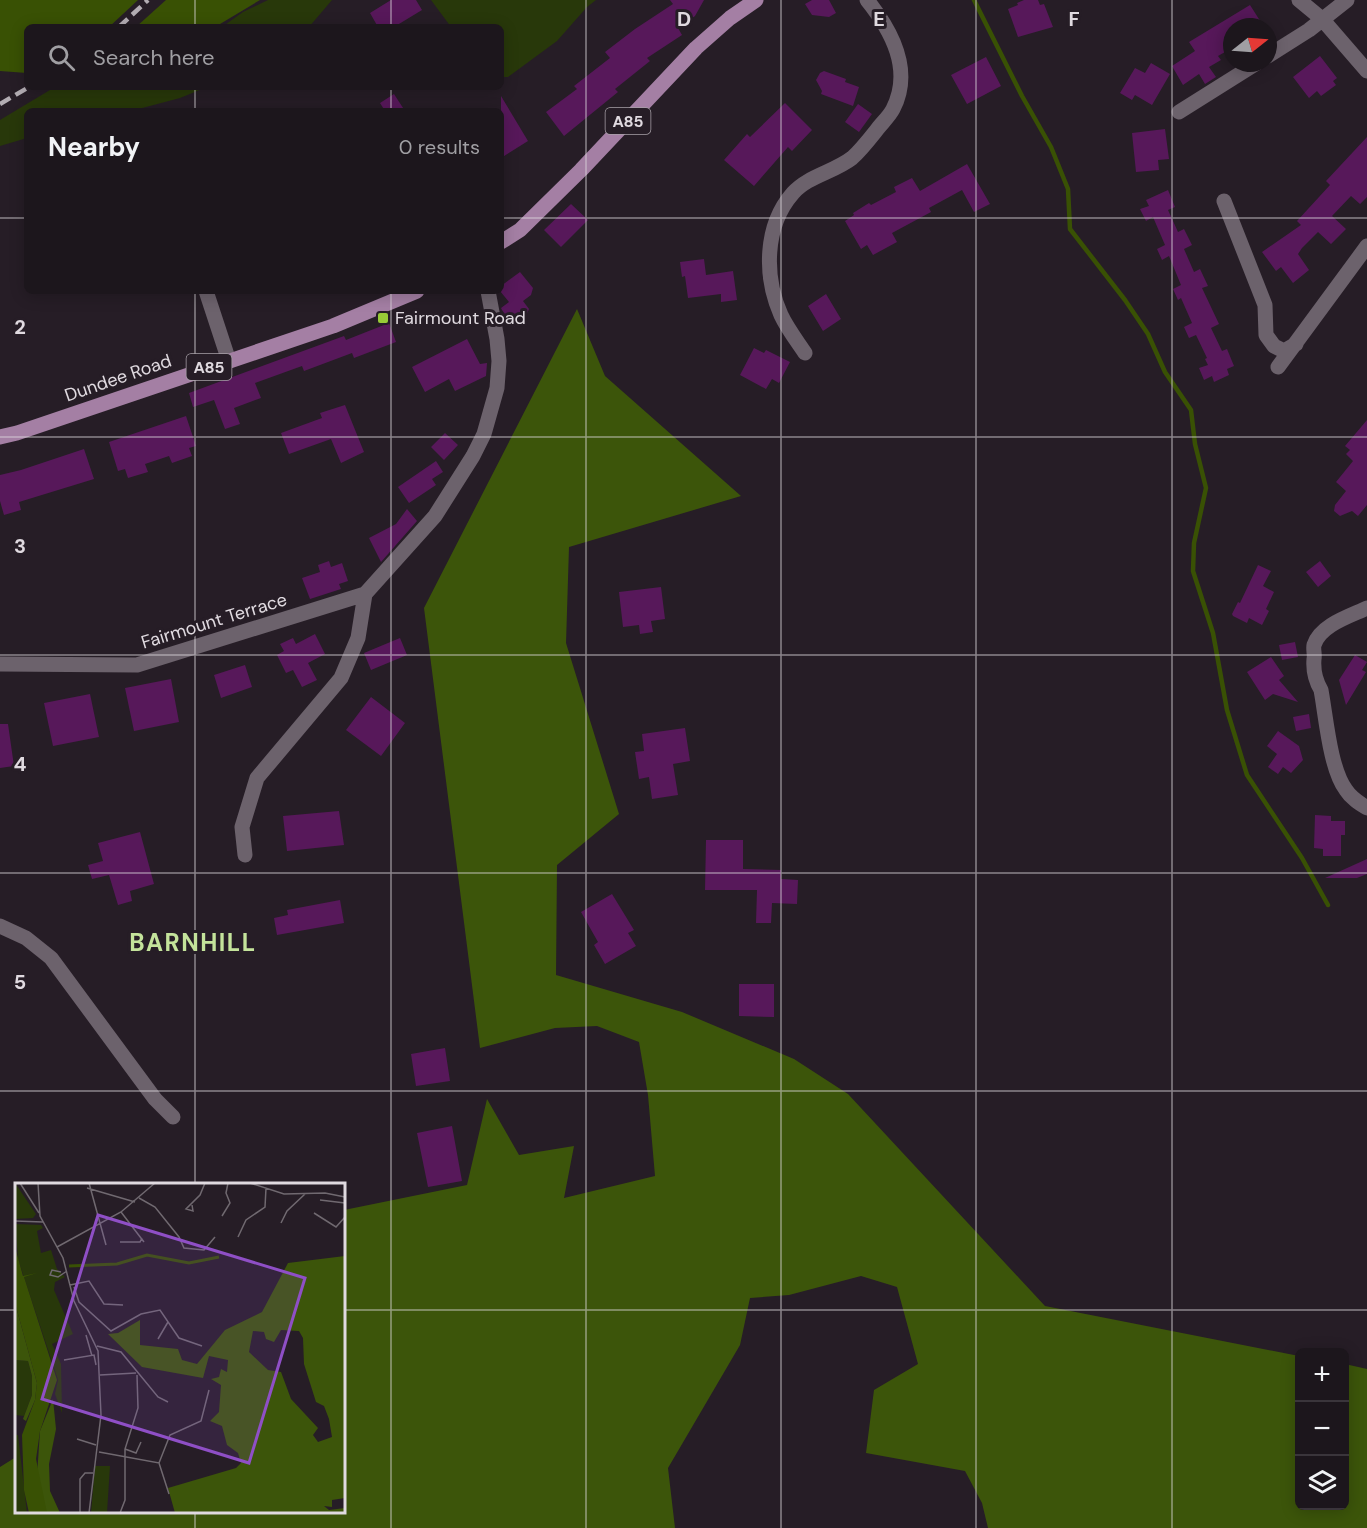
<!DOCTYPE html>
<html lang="en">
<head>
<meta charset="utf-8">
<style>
	body { margin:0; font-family:"DM Sans",sans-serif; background:#251f25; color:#f1f3f6 }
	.controls { position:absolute; right:18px; bottom:18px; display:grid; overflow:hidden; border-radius:9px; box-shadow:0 3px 15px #0003 }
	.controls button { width:54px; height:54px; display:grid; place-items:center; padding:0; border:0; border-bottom:2px solid #3a353b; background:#1c161c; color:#f1f3f6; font:30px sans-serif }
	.compass { position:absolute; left:1223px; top:18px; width:54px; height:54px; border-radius:50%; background:#1c161c; box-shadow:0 3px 15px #0003; rotate:73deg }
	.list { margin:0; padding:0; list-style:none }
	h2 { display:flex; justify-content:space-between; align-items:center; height:78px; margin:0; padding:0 24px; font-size:26px }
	h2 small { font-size:20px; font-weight:400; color:#a09fa3 }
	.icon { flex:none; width:33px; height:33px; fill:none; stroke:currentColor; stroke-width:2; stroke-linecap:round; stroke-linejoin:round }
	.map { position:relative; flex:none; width:1367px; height:1528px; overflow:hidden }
	.search { position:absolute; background:#1c161c; box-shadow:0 3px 15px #0003; left:24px; top:24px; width:480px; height:66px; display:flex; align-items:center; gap:15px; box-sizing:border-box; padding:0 21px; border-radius:9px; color:#a09fa3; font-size:22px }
	.panel { position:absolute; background:#1c161c; box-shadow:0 3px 15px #0003; left:24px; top:108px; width:480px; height:186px; border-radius:9px }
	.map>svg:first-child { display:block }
	.green { fill:#28380a }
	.forest { fill:#3c550a }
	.water { fill:#395104 }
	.pier { fill:#261d26 }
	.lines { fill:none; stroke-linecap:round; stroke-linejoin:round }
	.stream { stroke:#395104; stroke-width:4.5 }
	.building { fill:#57185a }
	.minor { stroke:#6c626c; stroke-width:15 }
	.primary { stroke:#a47fa4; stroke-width:15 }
	.rail { stroke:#b3adb3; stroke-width:4.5; stroke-dasharray:12 6; stroke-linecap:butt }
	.grid { fill:none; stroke:#e0dae0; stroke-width:1.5; stroke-opacity:0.55 }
	.poi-dot { fill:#98cb37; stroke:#261d26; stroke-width:2 }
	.labels { text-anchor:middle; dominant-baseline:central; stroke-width:6; stroke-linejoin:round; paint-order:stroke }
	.shield { fill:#261d26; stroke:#a8a1a8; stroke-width:1.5 }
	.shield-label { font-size:16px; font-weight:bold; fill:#e0dae0 }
	.poi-label { font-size:18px; fill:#e0dae0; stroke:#261d26; text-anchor:start }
	.street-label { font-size:18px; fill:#e0dae0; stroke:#261d26 }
	.district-label { font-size:24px; font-weight:bold; letter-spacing:1.5px; fill:#c4e39b; stroke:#261d26 }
	.inset-river { fill:none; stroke:#395104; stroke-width:3 }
	.inset-road { fill:none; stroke:#706970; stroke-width:1.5 }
	.view { fill:#8f4fc6; fill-opacity:0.15; stroke:#8f4fc6; stroke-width:3 }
	.inset-edge { fill:none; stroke:#e0dae0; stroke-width:3 }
	.grid-label { font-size:20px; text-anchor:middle; font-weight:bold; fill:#e0dae0; stroke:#261d26; stroke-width:6; stroke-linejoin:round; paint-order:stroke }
</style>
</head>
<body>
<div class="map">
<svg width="1367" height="1528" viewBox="0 0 1367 1528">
	<rect width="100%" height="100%" fill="#261d26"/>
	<path class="green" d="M268,0H332L309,27H222L243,12Z
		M431,0H596L587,7L557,41L508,77H501V27H451Z
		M55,87H207L180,98L131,111H27V138L0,146V120Z"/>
	<path class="forest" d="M577,309L605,376L741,496L569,547L566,643L619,814L557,865L556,975L682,1012L794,1059L848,1094L1045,1306L1299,1356L1300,1506H1344L1345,1364L1367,1369V1528H988L982,1503L965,1471L866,1453L874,1390L918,1364L897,1287L861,1276L789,1295L750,1298L740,1345L668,1468L675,1528H0V1467L16,1457V1512H344V1210L467,1185L487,1099L519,1155L574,1146L564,1198L655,1176L648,1095L639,1042L597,1026L555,1028L480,1048L424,608Z"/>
	<path class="water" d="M0,0H260L215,27H27V73L0,71Z"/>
	<path class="pier" d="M138,0H166L136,27H109Z"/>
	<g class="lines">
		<path class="stream" d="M974,0L1022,96L1051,147L1068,189L1070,229L1125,300L1148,334L1165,372L1191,410L1195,444L1206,488L1194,543L1193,571L1213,633L1227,710L1247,775L1302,858L1328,905"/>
	</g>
	<path class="building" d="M391,0H416L422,10L394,27H378L370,13Z
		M670,0H704L695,16L678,28L682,35L647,58L650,61L615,89L618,92L564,136L546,112L577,89L574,86L610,58L605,52L635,29L673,4Z
		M812,0H829L836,13L829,17L812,15L805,4Z
		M1024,0H1038L1040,5L1044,4L1053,27L1018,37L1008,9L1018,5L1017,3Z
		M1250,5L1264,27H1232V48L1218,56L1221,60L1209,67L1216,77L1205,84L1199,74L1183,85L1172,66L1195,51L1189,42Z
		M1320,56L1337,78L1333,81L1336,85L1321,96L1317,91L1309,98L1293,77Z
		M986,57L1001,86L967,104L951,75Z
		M1151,63L1170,74L1152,105L1135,95L1132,100L1120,93L1135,68L1145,73Z
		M824,71L846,79L845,82L859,87L853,106L821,94L822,91L816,80L820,73Z
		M394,94L405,111H385L380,103Z
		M501,96L528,141L501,158Z
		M785,103L812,130L792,151L788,147L754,186L724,160L747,134L750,137Z
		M858,104L872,114L859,132L845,122Z
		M1165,129L1169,159L1158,160L1159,170L1136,172L1132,133Z
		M1367,137V197L1360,204L1351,196L1332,216L1346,229L1331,244L1318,232L1302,248L1298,254L1309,270L1293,283L1281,267L1276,271L1262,252L1301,225L1297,221L1330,185L1326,181Z
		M967,164L990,204L974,212L962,190L929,208L931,212L892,233L897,242L873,255L867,245L861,249L845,221L854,215L853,213L869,203L871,205L896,192L894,187L912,178L920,191Z
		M1168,190L1175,207L1168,210L1178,232L1184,229L1192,245L1184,249L1194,272L1200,269L1208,286L1202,288L1219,324L1211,328L1222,351L1227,349L1234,366L1227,369L1229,375L1214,382L1212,376L1204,380L1199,368L1208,365L1205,359L1207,358L1196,335L1189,338L1184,327L1192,323L1181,298L1178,300L1173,289L1181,285L1169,256L1162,260L1157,249L1165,245L1153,217L1146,221L1140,209L1149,206L1146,200Z
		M571,204L588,220L561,247L544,230Z
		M704,259L706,275L733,271L737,300L721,302V294L688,298L685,276L682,277L680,262Z
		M520,272L533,288L531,295L523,301L529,309L525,318L514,327L502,310L501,308L509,302L500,291L501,286Z
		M826,294L841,319L823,331L808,306Z
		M389,323L396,342L354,358L352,353L304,371L302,366L255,383L261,398L234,408L240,424L225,429L214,400L193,407L189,393L344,336L346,340Z
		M467,339L480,364L487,363L486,376L455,391L449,379L425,392L412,367Z
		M754,348L764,353L766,350L790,362L779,383L772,379L766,389L740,375Z
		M345,405L364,452L341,463L331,439L289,454L281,433L322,418L320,413Z
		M186,416L196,446L189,448L192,456L172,463L169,456L145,464L148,472L128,478L125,469L118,471L109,442Z
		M1367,420V505L1358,516L1352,511L1340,516L1334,511L1335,505L1346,491L1336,482L1353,461L1346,454L1350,450L1345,446Z
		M445,433L458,445L444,460L431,447Z
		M84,449L94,479L19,502L21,510L4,515L0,501V475L21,470Z
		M436,461L443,472L432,479L436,485L409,503L398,487Z
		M407,509L417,521L381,562L369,538L396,524Z
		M329,561L331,567L342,563L348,581L339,584L341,589L310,599L302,578L320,572L318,565Z
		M1320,561L1331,576L1318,587L1306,572Z
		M1258,565L1271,571L1263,586L1274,592L1266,609L1269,611L1262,625L1249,618L1247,623L1233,616L1232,614L1238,602L1240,603Z
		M661,587L665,619L651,621L653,632L640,634L639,625L623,627L619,592Z
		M315,634L325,654L308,663L317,680L302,687L293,670L286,673L277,655L284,651L280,644L293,638L296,644Z
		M400,638L407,655L371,670L364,653Z
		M1295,642L1298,657L1282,660L1279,645Z
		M1355,655L1367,662L1362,670L1366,672L1346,705L1339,680Z
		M1271,657L1284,676L1279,680L1298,702L1273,694L1265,700L1247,672Z
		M245,665L252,687L221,698L214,675Z
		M171,679L179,722L134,731L125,688Z
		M90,694L99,737L53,746L44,703Z
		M371,697L405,723L381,756L346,730Z
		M1309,714L1311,728L1296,731L1293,717Z
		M0,724H8L14,766L0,768Z
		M685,728L690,761L673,764L678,795L652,799L649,777L639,779L635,752L644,751L642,734Z
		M1278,731L1299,746L1303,760L1291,773L1283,767L1278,774L1268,767L1277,754L1267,746Z
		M339,811L344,845L287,851L283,816Z
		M1315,815L1331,816V821H1345V835H1341V856H1323V849L1314,848Z
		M140,832L154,884L130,891L132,901L118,905L109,875L92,879L88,865L103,861L98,843Z
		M706,840H743V869L781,870V879L798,880L797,904L772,903L771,923H756L757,890H705Z
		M1367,859V874L1357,878H1325Z
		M612,894L634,930L628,933L636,946L605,964L594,945L598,942L581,912Z
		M340,900L344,923L277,935L274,918L288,915L287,910Z
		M739,984H774V1017L739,1016Z
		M445,1048L450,1081L416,1086L411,1054Z
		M452,1126L462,1181L428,1187L417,1133Z"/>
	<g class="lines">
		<path class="minor" d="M1299,0L1322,19L1367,71
			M1268,56L1309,30L1347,0
			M1179,112L1257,63
			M1224,201L1265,305L1266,335L1274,346L1284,351L1296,344
			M206,291L229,361
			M805,353C797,341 787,328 781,315C764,277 764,226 793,193C808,176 834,172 852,158C862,149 871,137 879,127C884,121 890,115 893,109C913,70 892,31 867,0
			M1278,367L1367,246
			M1367,608C1350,616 1320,625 1314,645C1313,649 1315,655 1314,659C1313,671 1315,680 1321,690C1326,717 1330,769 1346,790C1351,798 1359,803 1367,808
			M0,664L137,665L365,594
			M245,855L242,827L257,778L341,678L358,638L365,594L435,516L473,456L484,434L497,388L499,361L497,339L488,291
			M0,926L26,938L51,958L155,1099L173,1117"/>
		<path class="primary" d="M501,242L520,230L581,170L696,48L730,18L756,0
			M0,437L17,433L333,326L417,291"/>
		<path class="rail" d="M119,27L148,0
			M0,104L29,87"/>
	</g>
	<path class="grid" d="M195,0V27M391,0V27M586,0V1528M781,0V1528M976,0V1528M1172,0V1528M195,87V111M391,87V111M0,218H27M501,218H1367M195,291V1184M391,291V1528M0,437H1367M0,655H1367M0,873H1367M0,1091H1367M0,1310H16M344,1310H1367M195,1512V1528"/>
	<rect class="poi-dot" x="377" y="312" width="12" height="12" rx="3"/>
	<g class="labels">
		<g class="shield">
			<rect x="605.5" y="108" width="45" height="26" rx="4.5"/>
			<rect x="186.5" y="354" width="45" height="26" rx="4.5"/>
		</g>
		<g class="shield-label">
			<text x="628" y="121">A85</text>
			<text x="209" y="367">A85</text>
		</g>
		<g class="poi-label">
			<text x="395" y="318">Fairmount Road</text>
		</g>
		<g class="street-label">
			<text transform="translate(118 378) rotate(-19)">Dundee Road</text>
			<text transform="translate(214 621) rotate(-17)">Fairmount Terrace</text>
		</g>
		<g class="district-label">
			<text x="193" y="942">BARNHILL</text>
		</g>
	</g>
	<g transform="translate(15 1183)">
		<rect width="330" height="330" fill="#261d26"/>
		<path d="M0,0L21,31L18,35L0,36ZM0,41L26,42L28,45L22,48L26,70L36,67L42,86L50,94L40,99L39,107L58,151L37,161L46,181L47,230L40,211L43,197L3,76ZM0,177L13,178L17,193V212L9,233L0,232ZM0,252H3L12,330H0ZM80,283H95L92,330H76Z" fill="#28380a"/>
		<path d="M330,73V315L317,317V324L309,323L314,327L330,325V330H160L153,305L221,285L226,280L223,270L212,262L207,243L195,238L204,229L206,202L196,196L204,194L206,186L212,189L213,177L194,173L188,195L127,184L93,151L103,150L125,137V162L163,166L167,177L182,181L210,147L247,129L273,80ZM266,147L284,148L288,155L289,181L301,219L309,223L314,236L317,254L303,259L298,252L303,245L276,216L266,189L253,187L234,169L238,148L249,149L251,156L259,159ZM0,120L22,200L20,217L11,238L8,236L17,212V193L13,178L0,177ZM38,216L41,246L34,281L35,308L45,330H32L29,324L22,293L25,248Z" fill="#3c550a" fill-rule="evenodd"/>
		<path d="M0,64L8,93L22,90L9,94L42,197L25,248L21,276L32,330H14L9,307L7,252L20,217L22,200L0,120Z" fill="#395104"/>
		<path class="inset-river" d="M54,83L102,81L132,72L174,80L204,74"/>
		<path class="inset-road" d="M5,0L24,30M23,0L25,33L48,75L59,118L83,168L86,232L74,330M74,0L91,62M235,0L269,11L310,10L330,14M72,5L120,19M124,15L140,24L164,54L169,65L189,67L200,54M305,17L330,20M177,22L178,28L171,26L185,12L190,0M106,29L129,59M299,30L321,44L330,34M207,33L215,20L211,10L213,0M0,38L28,39M266,40L272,28L290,11M223,54L231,37L250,24L251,5M105,59H125L127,55M42,64L106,29L140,0M46,89L37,87L35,92L43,94L52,88M55,102L74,98L89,121L108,122M59,104L64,119L96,148L126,131L145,127L164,155L187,163M71,152L77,173M143,156L153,139M82,163L106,169L143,214L153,219M49,177L79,172L81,182M85,192L121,190M62,256L81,262M110,266L121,270L126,259M84,269L144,280L155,252L186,238L194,207M144,280L154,311M65,329V296L70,290H78M105,330L110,317V266L123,225L122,192"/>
		<path class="view" d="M83,32L290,95L234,280L27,216Z"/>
		<rect width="330" height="330" class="inset-edge"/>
	</g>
	<g class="grid-label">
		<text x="684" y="26">D</text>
		<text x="879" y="26">E</text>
		<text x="1074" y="26">F</text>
		<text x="20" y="334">2</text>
		<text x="20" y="553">3</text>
		<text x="20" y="771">4</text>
		<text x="20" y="989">5</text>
	</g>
</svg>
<div class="controls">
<button>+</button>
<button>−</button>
<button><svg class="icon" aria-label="layers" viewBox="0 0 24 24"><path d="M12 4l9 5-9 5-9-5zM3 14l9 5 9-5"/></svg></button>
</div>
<svg class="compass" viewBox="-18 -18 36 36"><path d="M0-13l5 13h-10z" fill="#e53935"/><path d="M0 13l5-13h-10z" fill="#a09fa3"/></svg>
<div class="search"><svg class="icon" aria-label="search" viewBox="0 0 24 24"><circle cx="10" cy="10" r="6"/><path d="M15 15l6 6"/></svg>Search here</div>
<section class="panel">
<h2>Nearby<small>0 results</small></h2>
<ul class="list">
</ul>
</section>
</div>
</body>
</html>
